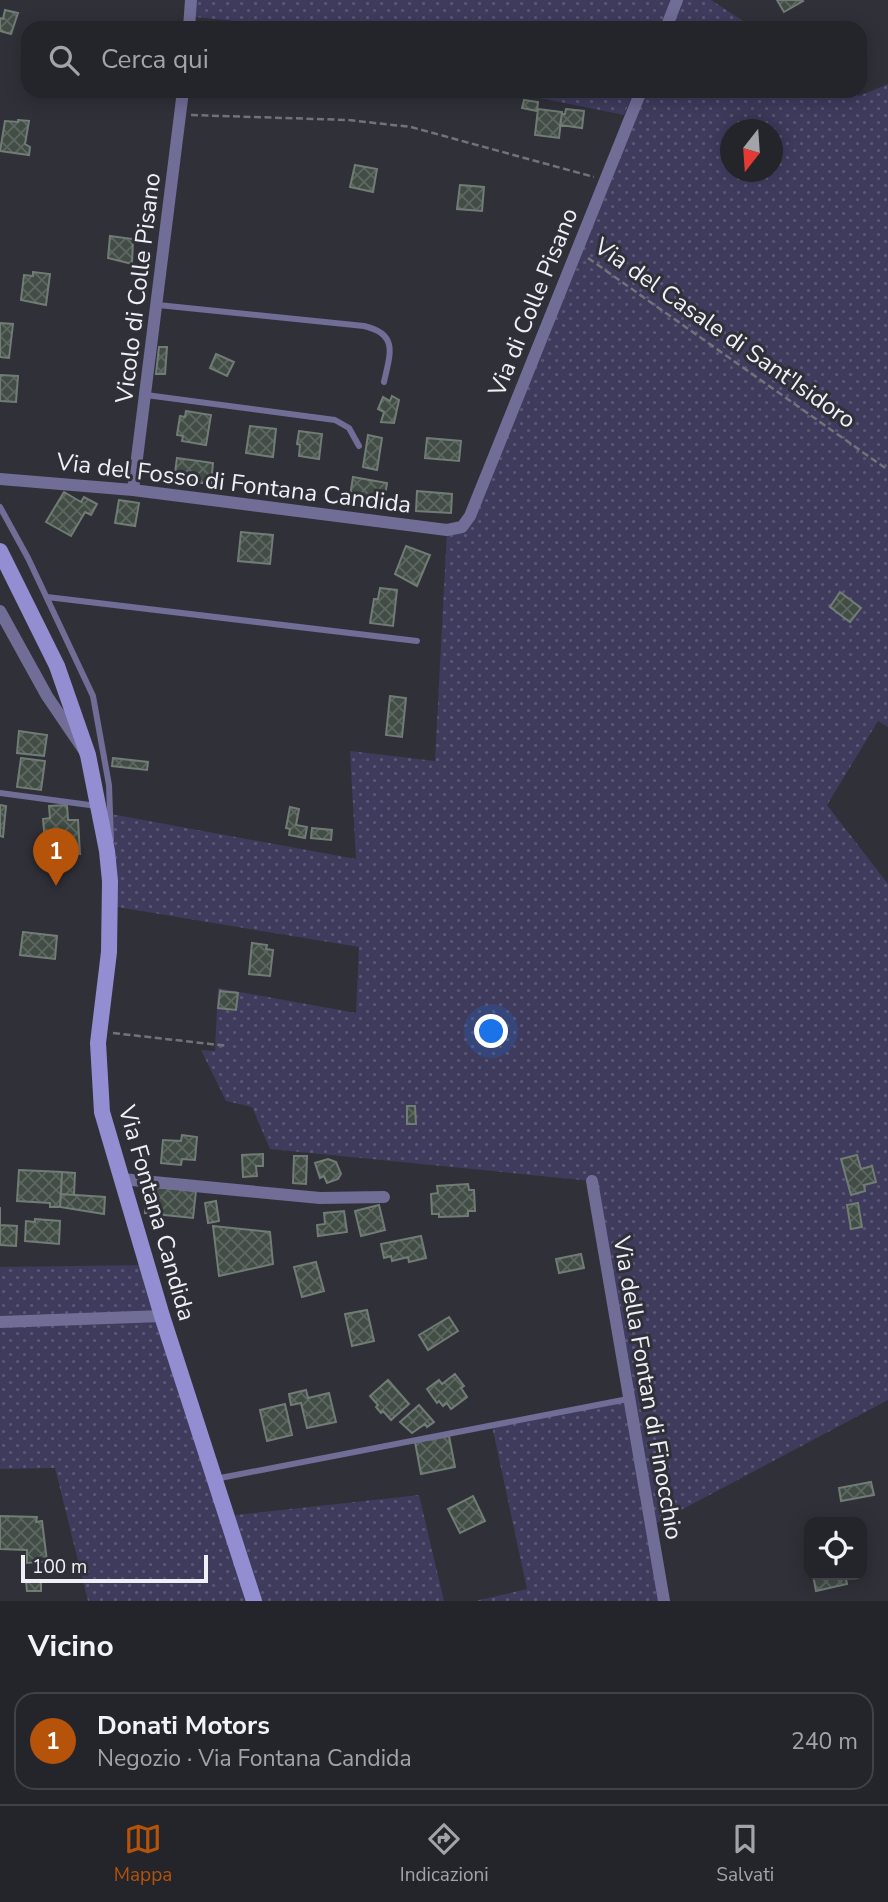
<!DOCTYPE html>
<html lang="it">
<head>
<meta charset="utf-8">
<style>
	body { margin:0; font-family:"Nunito Sans",sans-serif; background:#303037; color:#f1f3f6 }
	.controls { position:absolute; right:21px; bottom:21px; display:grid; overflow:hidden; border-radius:14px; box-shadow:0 4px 18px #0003 }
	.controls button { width:63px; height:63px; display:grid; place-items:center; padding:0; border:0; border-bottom:2px solid #414147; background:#24242b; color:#f1f3f6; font:35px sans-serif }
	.compass { position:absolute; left:720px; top:119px; width:63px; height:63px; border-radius:50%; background:#24242b; box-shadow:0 4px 18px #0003; rotate:197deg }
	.scale { position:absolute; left:21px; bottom:18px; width:187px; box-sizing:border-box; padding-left:7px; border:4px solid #efeff5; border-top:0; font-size:19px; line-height:24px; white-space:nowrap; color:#efeff5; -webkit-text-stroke:5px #303039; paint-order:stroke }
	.you { position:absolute; left:492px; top:1032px; width:24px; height:24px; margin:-18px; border:5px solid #fff; border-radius:50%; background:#1a73e8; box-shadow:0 0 0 10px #1a73e833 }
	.badge { display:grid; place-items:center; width:46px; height:46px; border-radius:50%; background:#b45309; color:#fff; font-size:23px; font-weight:700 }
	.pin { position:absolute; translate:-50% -58px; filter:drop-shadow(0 2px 4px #0008) }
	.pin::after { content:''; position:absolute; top:37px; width:24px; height:21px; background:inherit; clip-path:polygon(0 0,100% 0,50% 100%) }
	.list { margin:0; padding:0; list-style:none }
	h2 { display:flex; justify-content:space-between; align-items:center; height:91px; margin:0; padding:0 28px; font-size:30px }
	h2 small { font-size:23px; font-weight:400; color:#a3a4a9 }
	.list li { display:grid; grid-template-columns:46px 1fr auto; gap:21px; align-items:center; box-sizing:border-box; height:98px; margin:0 14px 14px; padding:0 14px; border:2px solid #414147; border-radius:21px }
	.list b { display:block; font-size:26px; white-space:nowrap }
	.list p { margin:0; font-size:23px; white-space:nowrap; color:#a3a4a9 }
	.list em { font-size:23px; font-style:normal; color:#a3a4a9 }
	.icon { flex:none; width:38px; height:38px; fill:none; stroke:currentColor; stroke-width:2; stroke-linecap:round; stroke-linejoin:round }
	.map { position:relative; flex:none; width:888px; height:1601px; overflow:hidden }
	.search { position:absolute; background:#24242b; box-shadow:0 4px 18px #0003; left:21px; right:21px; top:21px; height:77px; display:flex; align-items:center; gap:18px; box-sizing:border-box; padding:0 24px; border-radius:21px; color:#a3a4a9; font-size:26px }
	.sheet { height:203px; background:#24242b }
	nav { display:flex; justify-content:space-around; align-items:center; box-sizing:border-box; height:98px; border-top:2px solid #414147; background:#24242b; font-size:19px; color:#a3a4a9 }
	nav a { display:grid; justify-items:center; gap:4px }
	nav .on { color:#b45309 }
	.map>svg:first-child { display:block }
	.grass { fill:url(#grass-dots); fill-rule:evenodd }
	.building { fill:url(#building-cross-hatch); stroke:#717c75; stroke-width:2 }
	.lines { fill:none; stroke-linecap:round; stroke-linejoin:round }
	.path { stroke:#72727a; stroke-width:2.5; stroke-dasharray:7 3.5; stroke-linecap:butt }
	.lane { stroke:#706d97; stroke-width:6 }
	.street { stroke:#706d97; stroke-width:12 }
	.secondary { stroke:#938ed1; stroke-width:16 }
	.labels { text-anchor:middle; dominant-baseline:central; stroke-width:6; stroke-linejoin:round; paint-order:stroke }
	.street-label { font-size:24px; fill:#efeff5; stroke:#303039 }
</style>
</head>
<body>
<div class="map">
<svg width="888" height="1601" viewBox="0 0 888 1601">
	<defs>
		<pattern id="grass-dots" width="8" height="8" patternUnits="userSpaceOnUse" patternTransform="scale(1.75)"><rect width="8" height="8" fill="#3e3b5d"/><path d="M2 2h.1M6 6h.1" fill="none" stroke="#5a5875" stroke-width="1.8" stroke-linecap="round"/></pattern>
		<pattern id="building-cross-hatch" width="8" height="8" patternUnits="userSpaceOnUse" patternTransform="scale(1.75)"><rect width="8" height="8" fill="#424d46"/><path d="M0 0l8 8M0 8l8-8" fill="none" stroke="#5e6761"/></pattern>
	</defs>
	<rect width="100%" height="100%" fill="#303039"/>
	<path class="grass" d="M195,0H672L660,28H310L194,17Z
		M677,0H711L754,28H666Z
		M888,84V727L878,721L827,805L888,884V1400L651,1526L664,1601H475L527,1589L492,1426L628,1399L592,1181L270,1149L252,1107L226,1101L201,1050L215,1051L218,988L356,1013L359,947L111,906L100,812L356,859L350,751L435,761L447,530L462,527L641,91H851L859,96ZM730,130H772V172H730Z
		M530,91H634L624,115L530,96Z
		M147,1265L227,1516L419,1495L444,1601H88L55,1468L0,1469V1267Z"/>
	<path class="building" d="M777,0H802L803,1L784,12Z
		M5,10L18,13L11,34L0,31V18L3,19Z
		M524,100L538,102L537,111L522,108Z
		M538,109L562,112L559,138L535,135Z
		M566,109L584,111L582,128L560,125L562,114H565Z
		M18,120L29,121L25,144L30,147L29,155L0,151L5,121L18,122Z
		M355,165L377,169L373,192L350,187Z
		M460,185L484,187L482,211L457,209Z
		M110,236L133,239L132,264L108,258Z
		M33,272L50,274L46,305L21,300L24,275L33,276Z
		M0,323L13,324L9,358L0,357Z
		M159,347H167L165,374H156Z
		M216,354L234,362L227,376L210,368Z
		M0,375L18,376L16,402L0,401Z
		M392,396L399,400L394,423L381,422L384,412L378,409L383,397L390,401Z
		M186,411L211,415L206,445L182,441L183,436L177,435L180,416L185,417Z
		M250,426L276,429L273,457L246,453Z
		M299,431L322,434L319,459L299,456L300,445L297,444Z
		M368,435L382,438L377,470L363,467Z
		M427,438L461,441L459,461L425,458Z
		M177,458L213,463L211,484L174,480Z
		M353,477L387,483L383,509L349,503Z
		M417,491L452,494L451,513L416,511Z
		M64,492L81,502L84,497L97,504L91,515L85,512L71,536L46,522Z
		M119,500L139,503L135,526L115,523Z
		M241,532L273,535L270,564L238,561Z
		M406,546L430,555L417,586L395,574Z
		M380,588L397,590L393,626L370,623L374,599H378Z
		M840,592L861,608L850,622L830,607Z
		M390,696L406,698L402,737L386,735Z
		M19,731L47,735L44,756L17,753Z
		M21,758L45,761L41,790L17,787Z
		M113,758L148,762L147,770L112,766Z
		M0,805L6,806L3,837L0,836Z
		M67,805L68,820H78L80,854L70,851L71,860L46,853L43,819L50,818L49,806Z
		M290,807L299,809L296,825L307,827L305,838L289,835L290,829L286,828Z
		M312,828L332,830L331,840L311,838Z
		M23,932L57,936L55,959L20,955Z
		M252,943L267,945L266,949L273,950L270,976L249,974Z
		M220,991L238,993L236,1010L218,1008Z
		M407,1106H415L416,1124H407Z
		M182,1135L197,1137L195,1160L182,1159L181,1165L161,1163L163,1140L181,1141Z
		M263,1154V1166H256L257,1176L243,1177L242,1155Z
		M857,1155L861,1169L872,1166L876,1182L864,1185L865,1191L851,1195L841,1159Z
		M294,1156H307L306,1184L293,1183Z
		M328,1159L336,1162L341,1174L338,1179L327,1183L324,1176L320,1178L315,1163Z
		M19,1170L62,1172L60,1207H50V1203L17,1201Z
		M62,1172L75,1173L74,1195L61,1194Z
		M468,1184L469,1190H474L475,1211H468V1216L439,1217V1214H432L431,1194L438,1193L437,1186Z
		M148,1186L196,1191L193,1218L145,1213Z
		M61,1194L105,1197L104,1214L60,1207Z
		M216,1201L219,1221L208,1223L205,1203Z
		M858,1203L862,1227L851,1229L847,1205Z
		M379,1205L385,1230L361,1236L355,1211Z
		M0,1207V1225L17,1226L16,1246L0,1245Z
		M344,1211L347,1232L318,1236L317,1225L325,1224L324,1213Z
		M35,1219L60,1221L59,1244L25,1241L26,1221L35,1222Z
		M213,1226L270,1232L273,1264L219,1276Z
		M421,1236L426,1258L409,1262L408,1257L392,1261L391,1256L384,1258L381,1244Z
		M581,1254L584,1268L559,1273L556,1259Z
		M316,1262L324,1291L302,1297L294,1267Z
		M367,1310L374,1341L352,1346L345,1314Z
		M449,1317L458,1331L428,1350L419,1335Z
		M455,1374L464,1386L461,1388L467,1397L451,1409L447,1403L443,1406L439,1401L437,1403L427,1389L439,1380L442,1384Z
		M388,1380L409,1404L391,1420L383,1411L381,1413L376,1407L378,1405L370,1396Z
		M306,1390L308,1398L329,1393L336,1422L307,1428L301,1403L291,1405L289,1394Z
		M285,1404L292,1435L267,1441L260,1410Z
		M419,1405L434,1422L427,1427L425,1424L412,1433L400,1422Z
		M449,1436L455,1467L421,1474L415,1442Z
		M871,1482L874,1495L841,1501L839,1488Z
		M473,1496L485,1521L460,1533L448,1509Z
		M0,1516L37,1517L36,1522L42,1521L47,1561L27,1563V1550L0,1549Z
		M813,1575H845L847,1584L816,1591Z
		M26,1581H41V1591H27Z"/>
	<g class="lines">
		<path class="path" d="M191,115L348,120L411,127L594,177
			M588,258L888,470
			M113,1033L228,1046"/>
		<path class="lane" d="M158,305L364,326C399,334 390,354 384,382
			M146,395L335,420L349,428L359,446
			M0,507L28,558L93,696L109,785L111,840
			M47,597L417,641
			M0,793L97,806
			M215,1479L628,1399"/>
		<path class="street" d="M189,28L191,0
			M666,28L677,0
			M0,479L133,490L447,530L462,527L470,516L641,91
			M133,490L183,91
			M0,611L47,696L83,749
			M122,1179L320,1198L384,1197
			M592,1181L664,1601
			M0,1322L162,1316"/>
		<path class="secondary" d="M0,551L57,666L88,755L107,851L110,881L109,952L98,1043L102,1112L162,1316L254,1601"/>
	</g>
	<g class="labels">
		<g class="street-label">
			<text transform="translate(138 288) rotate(-83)">Vicolo di Colle Pisano</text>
			<text transform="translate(533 302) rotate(-68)">Via di Colle Pisano</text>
			<text transform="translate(725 333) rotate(35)">Via del Casale di Sant'Isidoro</text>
			<text transform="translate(234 483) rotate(7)">Via del Fosso di Fontana Candida</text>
			<text transform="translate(157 1213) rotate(74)">Via Fontana Candida</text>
			<text transform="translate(648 1388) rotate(80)">Via della Fontan di Finocchio</text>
		</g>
	</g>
</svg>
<div class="controls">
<button><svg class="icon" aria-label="locate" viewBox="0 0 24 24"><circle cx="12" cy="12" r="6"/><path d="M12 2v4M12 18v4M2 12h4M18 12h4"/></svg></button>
</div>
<svg class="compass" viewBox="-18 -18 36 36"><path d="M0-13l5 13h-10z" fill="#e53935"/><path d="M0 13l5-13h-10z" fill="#a3a4a9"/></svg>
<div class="scale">100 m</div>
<div class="you"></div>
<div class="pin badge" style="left:56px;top:886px">1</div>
<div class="search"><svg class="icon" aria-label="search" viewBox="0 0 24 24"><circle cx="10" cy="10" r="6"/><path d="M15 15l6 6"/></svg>Cerca qui</div>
</div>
<section class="sheet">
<h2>Vicino<small></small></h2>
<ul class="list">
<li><span class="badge">1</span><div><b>Donati Motors</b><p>Negozio · Via Fontana Candida</p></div><em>240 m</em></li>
</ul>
</section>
<nav>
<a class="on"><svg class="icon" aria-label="map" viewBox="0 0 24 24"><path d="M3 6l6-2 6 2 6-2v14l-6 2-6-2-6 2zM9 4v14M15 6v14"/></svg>Mappa</a>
<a><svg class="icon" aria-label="directions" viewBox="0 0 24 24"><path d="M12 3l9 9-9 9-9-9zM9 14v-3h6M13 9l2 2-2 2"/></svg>Indicazioni</a>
<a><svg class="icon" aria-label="saved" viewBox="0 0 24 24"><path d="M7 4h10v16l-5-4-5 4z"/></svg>Salvati</a>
</nav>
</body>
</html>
